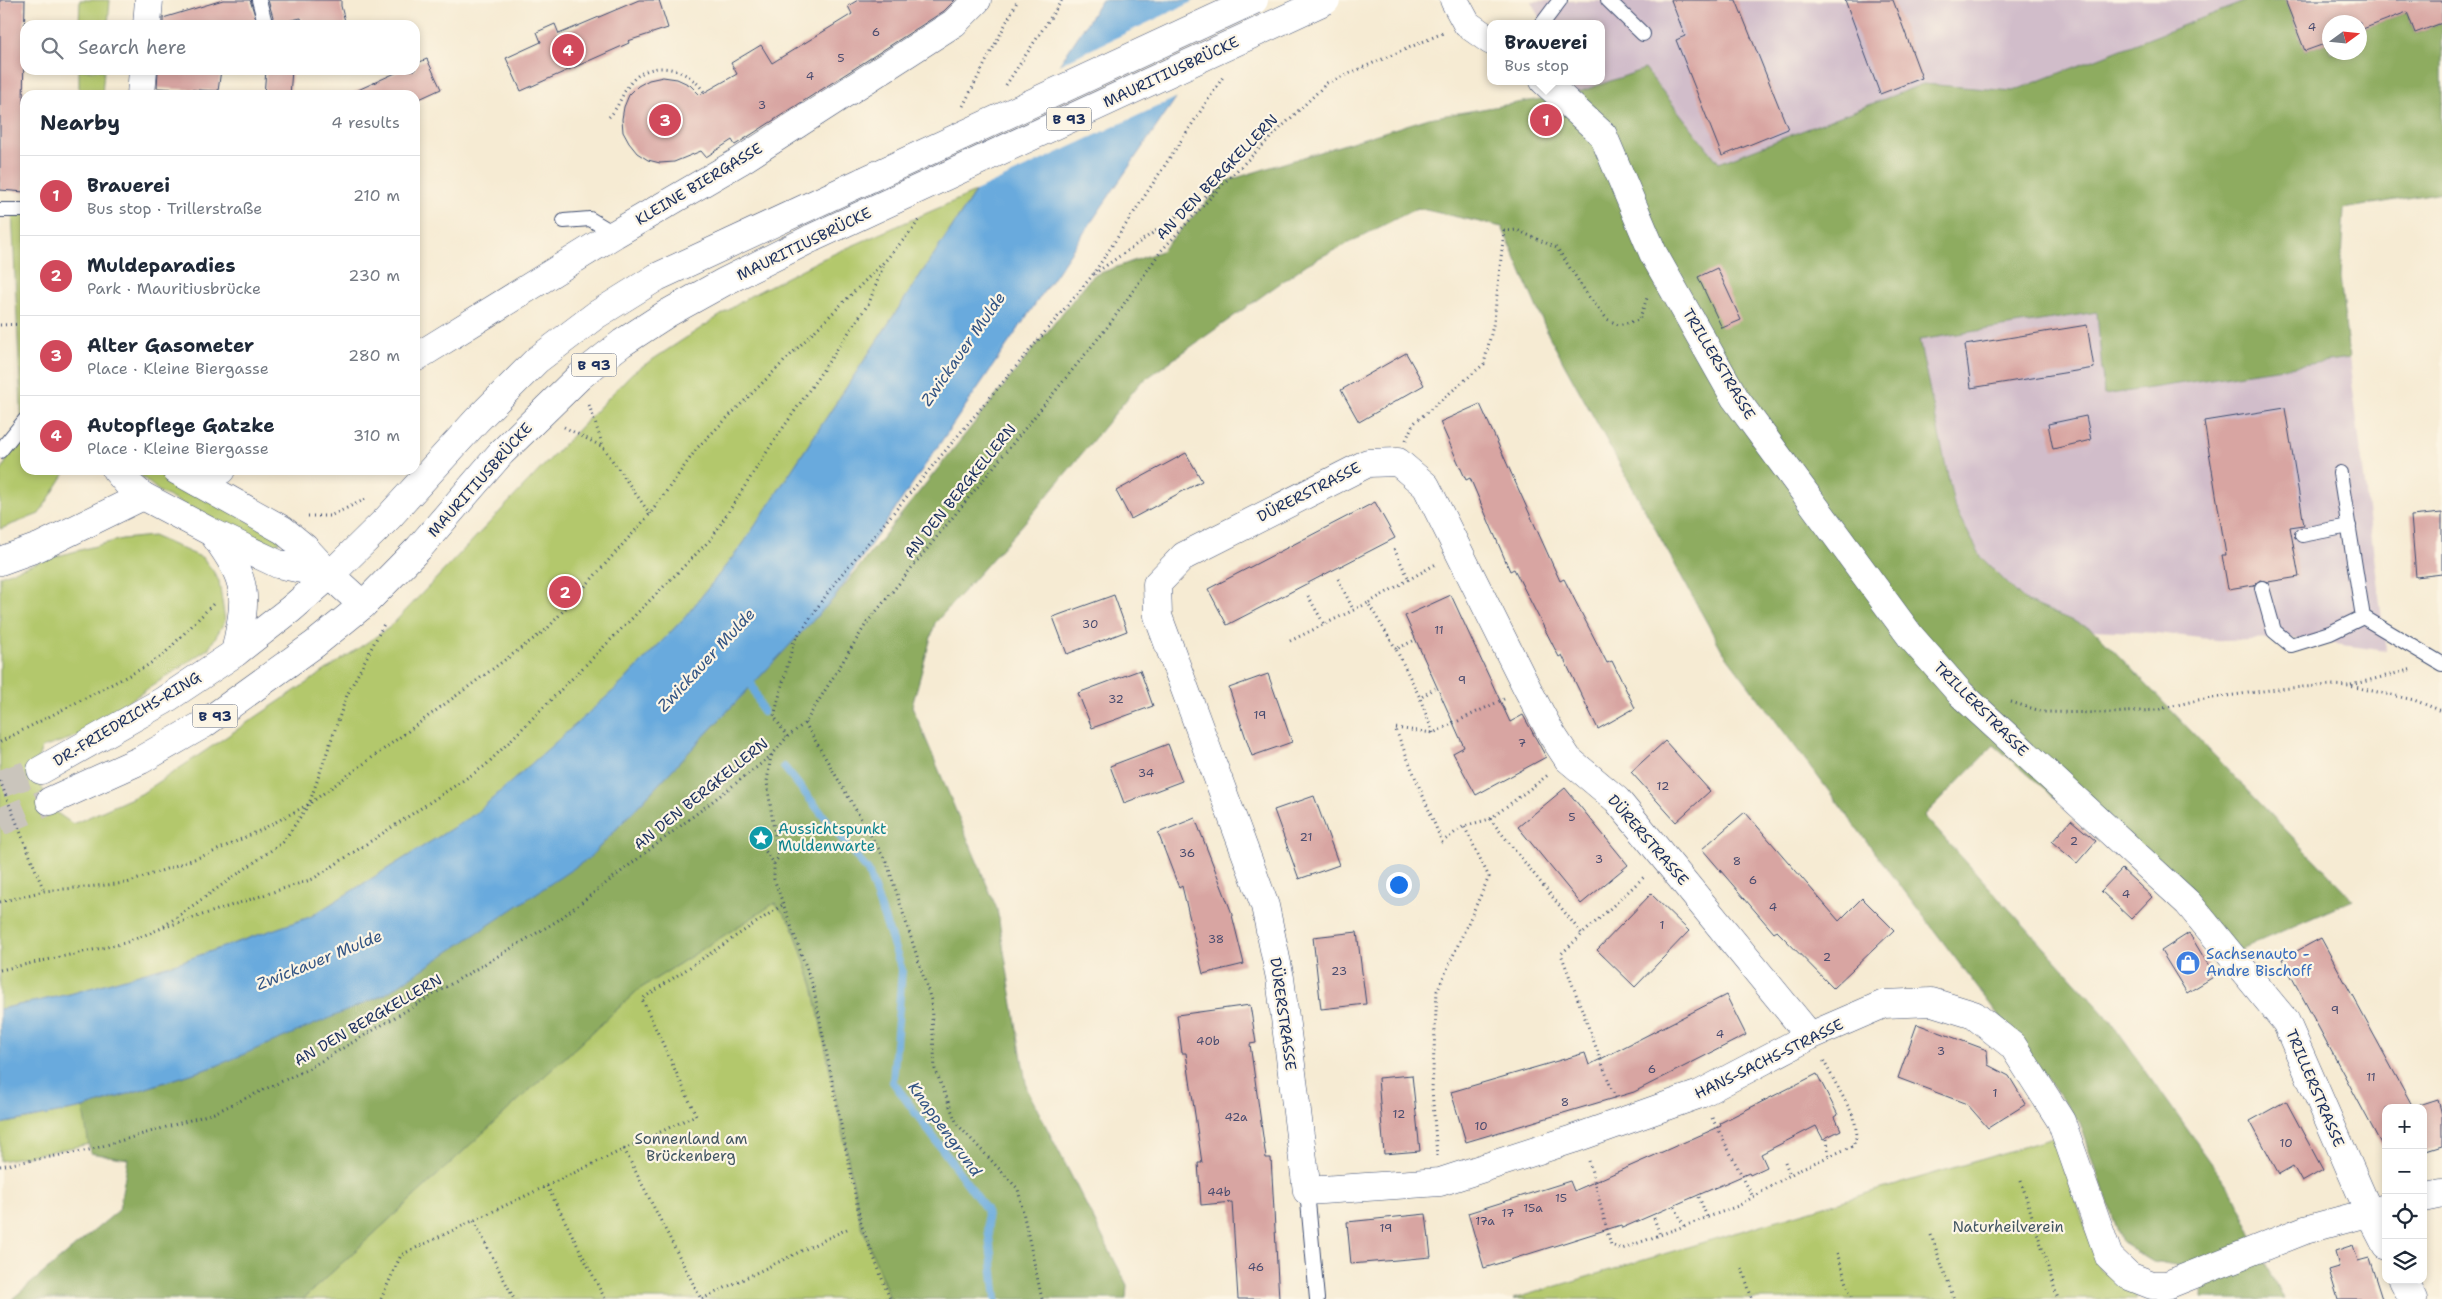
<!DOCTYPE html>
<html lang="en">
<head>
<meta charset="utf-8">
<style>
	body { margin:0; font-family:"Shantell Sans",sans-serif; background:#f2f2f3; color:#1f2937 }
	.controls { position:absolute; right:15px; bottom:15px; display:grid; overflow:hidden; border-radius:10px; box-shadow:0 2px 8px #0003 }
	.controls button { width:45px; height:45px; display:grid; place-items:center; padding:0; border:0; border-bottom:1px solid #e0e1e3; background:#fff; color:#1f2937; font:25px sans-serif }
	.compass { position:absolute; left:2322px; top:15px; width:45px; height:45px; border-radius:50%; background:#fff; box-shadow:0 2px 8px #0003; rotate:75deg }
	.you { position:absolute; left:1398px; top:884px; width:18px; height:18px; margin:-12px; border:4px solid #fff; border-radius:50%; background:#1a73e8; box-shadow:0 0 0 8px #1a73e833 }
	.badge { display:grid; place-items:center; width:32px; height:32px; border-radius:50%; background:#d1495b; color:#fff; font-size:16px; font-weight:700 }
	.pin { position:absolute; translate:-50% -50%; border:2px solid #fff; box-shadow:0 1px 5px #0006 }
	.popup { position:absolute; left:1487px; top:20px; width:118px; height:65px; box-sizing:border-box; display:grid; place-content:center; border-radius:10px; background:#fff; filter:drop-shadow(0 1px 4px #0005); font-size:16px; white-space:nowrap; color:#747a83 }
	.popup b { font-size:19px; color:#1f2937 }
	.popup::after { content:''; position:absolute; left:50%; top:100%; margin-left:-10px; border:10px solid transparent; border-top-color:#fff }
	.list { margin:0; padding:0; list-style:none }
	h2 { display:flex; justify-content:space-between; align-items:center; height:65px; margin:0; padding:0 20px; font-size:21px }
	h2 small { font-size:16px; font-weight:400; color:#747a83 }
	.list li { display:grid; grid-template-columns:32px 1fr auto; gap:15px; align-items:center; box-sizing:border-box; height:80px; padding:0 20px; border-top:1px solid #e0e1e3 }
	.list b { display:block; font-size:19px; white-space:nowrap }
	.list p { margin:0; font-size:16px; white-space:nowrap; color:#747a83 }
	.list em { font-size:16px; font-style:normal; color:#747a83 }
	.icon { flex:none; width:28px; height:28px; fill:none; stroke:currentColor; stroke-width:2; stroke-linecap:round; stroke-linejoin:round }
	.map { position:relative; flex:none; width:2442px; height:1299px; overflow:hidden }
	.search { position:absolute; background:#fff; box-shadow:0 2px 8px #0003; left:20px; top:20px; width:400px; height:55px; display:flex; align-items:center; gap:12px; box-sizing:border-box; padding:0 18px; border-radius:15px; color:#747a83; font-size:19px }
	.panel { position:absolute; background:#fff; box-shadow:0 2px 8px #0003; left:20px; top:90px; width:400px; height:385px; border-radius:15px }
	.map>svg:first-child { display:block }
	.industrial { fill:#d1bdca }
	.green { fill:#b3c86c; stroke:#677c65 }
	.forest { fill:#8eac60; stroke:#546e5f }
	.water { fill:#69aadd; stroke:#426c9e }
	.pier { fill:#f6ebd3 }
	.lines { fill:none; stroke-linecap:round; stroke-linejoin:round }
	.stream { stroke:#69aadd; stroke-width:8 }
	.building { fill:#d8a5a2 }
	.primary-tunnel { stroke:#cac5bc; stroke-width:28; stroke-dasharray:28 14; stroke-linecap:butt }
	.lane-casing { stroke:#3c4b70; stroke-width:16 }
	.street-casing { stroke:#3c4b70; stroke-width:29 }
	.secondary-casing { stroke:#3c4b70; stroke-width:29 }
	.primary-casing { stroke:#3c4b70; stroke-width:29 }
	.path { stroke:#3c4b70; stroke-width:3; stroke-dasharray:1 4; stroke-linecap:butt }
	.lane { stroke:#fff; stroke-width:14 }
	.street { stroke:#fff; stroke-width:28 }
	.secondary { stroke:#fff; stroke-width:28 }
	.primary { stroke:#fff; stroke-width:28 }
	.primary-bridge-casing { stroke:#3c4b70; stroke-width:29; stroke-linecap:butt }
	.primary-bridge { stroke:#fff; stroke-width:28 }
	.labels { text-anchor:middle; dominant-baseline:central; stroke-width:4.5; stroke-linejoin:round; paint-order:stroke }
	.number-label { font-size:12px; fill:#4a4c6f }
	.shield { fill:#fcf5e5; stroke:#5e6a86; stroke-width:1 }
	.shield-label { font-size:14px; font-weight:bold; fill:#1b2f5e }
	.street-label { font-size:15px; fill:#1b2f5e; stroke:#fcf5e5 }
	.culture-label { font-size:15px; fill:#0d838f; stroke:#fcf5e5; text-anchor:start }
	.shop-label { font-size:15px; fill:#366cbe; stroke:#fcf5e5; text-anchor:start }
	.park-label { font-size:15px; fill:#415562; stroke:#fcf5e5 }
	.water-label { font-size:16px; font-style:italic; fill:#325484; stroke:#fcf5e5 }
</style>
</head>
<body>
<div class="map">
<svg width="2442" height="1299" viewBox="0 0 2442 1299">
	<rect width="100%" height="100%" fill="#fcf5e5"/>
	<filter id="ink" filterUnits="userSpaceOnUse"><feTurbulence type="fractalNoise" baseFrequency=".02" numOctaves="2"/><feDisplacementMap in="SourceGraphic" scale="10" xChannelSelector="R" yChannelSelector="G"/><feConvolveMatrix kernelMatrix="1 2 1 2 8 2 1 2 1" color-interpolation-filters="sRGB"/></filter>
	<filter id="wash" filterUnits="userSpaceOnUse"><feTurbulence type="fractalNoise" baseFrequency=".0096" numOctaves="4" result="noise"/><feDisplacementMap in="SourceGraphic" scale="20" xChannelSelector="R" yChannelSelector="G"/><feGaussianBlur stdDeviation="1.12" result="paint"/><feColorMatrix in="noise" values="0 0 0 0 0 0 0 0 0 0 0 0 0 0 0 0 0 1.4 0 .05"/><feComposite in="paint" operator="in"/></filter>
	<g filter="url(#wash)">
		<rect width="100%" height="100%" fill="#f6ebd3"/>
		<path class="industrial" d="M2249,0L2013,91L1923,84L1718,163L1645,69L1576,93L1570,81H1601V24H1543L1532,1Z
			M2097,312L2105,395L2349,358L2386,651L2293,638L2225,641L2158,633L2094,630L2024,600L1982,558L1955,509L1919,339Z"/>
		<path class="green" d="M80,0H110L108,25H79Z
			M79,70H104L102,95H79Z
			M975,192L743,544L686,616L622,683L475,814L310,917L177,963L70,994L0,1009V576L50,558L122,539L153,536L203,558L213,571L219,581L225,621L209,648L122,706L109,718L81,735L42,748L36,763L40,784L54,811L73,824L141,794L390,627L632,373L750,296L822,259Z
			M12,209H25V470H67L39,514L0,529V474L22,427Z
			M134,470H160L280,539L274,554L160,492Z
			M775,903L792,924L813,986L861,1224L890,1299H303L638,990Z
			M83,1108L90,1144L0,1161V1124Z
			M2053,1138L2101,1270L2133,1291L2136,1299H1513Z"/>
		<path class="forest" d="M2249,0H2285L2305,51L2329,42L2330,52H2360V30L2407,12L2415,33L2442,23V192L2344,209L2340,277L2349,358L2104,395L2097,312L1919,340L1955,509L1982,558L2024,600L2094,630L2353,900L2223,957L2168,895L1994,745L1924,816L2105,1014L2232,1192L2283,1299H2202L2203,1286L2191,1269L2153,1262L2122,1243L2080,1123L1722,650L1549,336L1502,227L1417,208L1307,264L1140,383L1033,513L935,623L912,706L997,909L1027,1089L1127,1285L1126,1299H890L861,1224L813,986L792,924L775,903L638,990L303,1299H12L119,1210L128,1159L90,1153L83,1108L216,1066L589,858L835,597L1092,276L1161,251L1226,181L1429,118L1576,93L1645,69L1719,163L1923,84L2013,91Z"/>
		<path class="water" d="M1102,0H1243L835,597L589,858L384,995L216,1066L83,1108L0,1124V1009L70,994L177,963L310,917L475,814L622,683L686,616L743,544Z"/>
		<path class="pier" d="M1196,0H1245L1180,96L971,193L1056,66Z"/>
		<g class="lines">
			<path class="stream" d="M748,675L763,712
				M784,767L868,871L902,970L893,1082L986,1209L996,1299"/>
		</g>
		<g id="blocks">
			<path class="building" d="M0,0H25L23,104H25V192L0,190Z
				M223,0H250L258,25H163V18Z
				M268,0H341V6L346,25H303L301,18L270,25L273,17Z
				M639,0H659L668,28L628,41L629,43L521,91L506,58L541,42L537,32L555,24L559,34Z
				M858,0H955L944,11L735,145L732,140L706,157L701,151L674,162L660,163L648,160L637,153L629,143L623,132L622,119L624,107L629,95L638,86L649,80L663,77L677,79L690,85L700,95L737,74L731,63L761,45L772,63L852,14L848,6Z
				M1671,0H1736L1788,129L1722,156L1676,40L1685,36Z
				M1845,0H1893L1922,78L1880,94Z
				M2285,0H2442V23L2415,33L2407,12L2360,30V22H2330V42L2305,51Z
				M427,59L441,89L415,101V95H347L402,70H415V64Z
				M158,70H221L218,91L157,88Z
				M266,70H292L290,95H264Z
				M1717,268L1741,320L1722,328L1698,277Z
				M2087,325L2094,368L1971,388L1965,345Z
				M1406,353L1424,385L1359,422L1341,390Z
				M1480,404L1560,581L1564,579L1607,663L1612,661L1635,708L1598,729L1562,655L1559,657L1514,569L1510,571L1470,478L1466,480L1440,422Z
				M2285,408L2304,525L2290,527L2299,577L2268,582L2260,580L2254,585L2228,589L2222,555H2226L2204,421Z
				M2086,416L2091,440L2053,449L2048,424Z
				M1186,453L1202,481L1131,519L1116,491Z
				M1375,502L1395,538L1227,625L1208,589Z
				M2442,513V574L2416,577L2411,516Z
				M1114,595L1127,631L1067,654L1053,617Z
				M1451,595L1510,722L1523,715L1546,757L1476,795L1453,753L1464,747L1405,616Z
				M1140,670L1153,706L1092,728L1078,693Z
				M1268,674L1292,742L1252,756L1229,688Z
				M1665,741L1710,791L1676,822L1631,772Z
				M1168,744L1182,781L1124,803L1110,766Z
				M1565,788L1628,865L1581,904L1518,827Z
				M1314,796L1339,865L1299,879L1274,810Z
				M1745,812L1839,921L1862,898L1894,930L1833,988L1777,931L1774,933L1702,849Z
				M1195,818L1231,911L1244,964L1203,974L1182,886L1179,888L1158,833Z
				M2071,820L2096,841L2077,863L2052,842Z
				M2122,869L2152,897L2131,919L2101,891Z
				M1651,894L1689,931L1635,987L1597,950Z
				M1357,932L1366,1004L1321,1009L1313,937Z
				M2189,933L2215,976L2187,993L2161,951Z
				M2321,938L2413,1107L2438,1099L2442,1115V1146L2423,1152V1108H2386V1153L2282,959Z
				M1726,995L1746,1035L1634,1092L1466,1142L1451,1092L1585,1053L1589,1065Z
				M1250,1005L1256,1043L1250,1044L1266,1158H1271L1279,1299H1238L1232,1202L1201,1205L1198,1163H1202L1186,1053H1182L1177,1015Z
				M1917,1024L1987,1050L1988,1065L2009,1076L2026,1104L1988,1128L1967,1104L1898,1078Z
				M1817,1074L1838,1115L1835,1117L1841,1130L1823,1139L1816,1126L1761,1154L1767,1167L1750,1175L1749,1173L1622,1228L1621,1225L1484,1268L1468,1213L1570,1181L1574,1191L1721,1126L1720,1123Z
				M1412,1075L1420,1151L1384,1154L1378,1078Z
				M2286,1101L2323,1170L2302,1182L2293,1166L2279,1174L2250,1121Z
				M1426,1214L1431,1257L1351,1264L1347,1222Z
				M2353,1245L2358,1261L2369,1258L2382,1299H2338L2329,1270L2339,1267L2335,1251Z"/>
		</g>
	</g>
	<g filter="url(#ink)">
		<use href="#blocks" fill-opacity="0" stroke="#3c4b70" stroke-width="1"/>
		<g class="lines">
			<path class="primary-tunnel" d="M0,784L41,770
				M0,822L50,801"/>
			<defs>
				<path id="lane" d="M259,0L264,19
					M1608,0L1643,34
					M1542,24L1560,0
					M0,210H25
					M564,221L590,219L615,234
					M0,451L25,420
					M2340,473L2363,617L2442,664
					M2302,535L2349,526
					M2262,588L2274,631L2291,645L2330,633L2363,617
					M1307,1191L1317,1299"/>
				<path id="street" d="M1454,0L1467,24L1491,41
					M1544,81L1603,135L1653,253L1735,398L1911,637L1961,694L2188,903L2286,1022L2369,1212L2386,1245
					M415,358L615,234L740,161L954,23L977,0
					M198,482L221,470
					M0,561L39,547L143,496
					M1810,1036L1617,800L1568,759L1551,733L1527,688L1426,486L1398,462L1368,463L1184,556L1157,584L1158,616L1265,906L1280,978L1307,1191L1440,1182L1573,1139L1700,1094L1810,1036L1884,1004L1932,1002L1974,1015L2013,1046L2061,1121L2109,1257L2129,1276L2152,1285H2167L2305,1230L2386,1208
					M2423,1198L2442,1194
					M2403,1280L2413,1299"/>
				<path id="secondary" d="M147,25L149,0
					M141,95L143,70
					M116,470L127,483L143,496L211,532L278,564L330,575
					M176,470L283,530L305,548L330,575L363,605
					M214,535C250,584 247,595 235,653"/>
				<path id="primary" d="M41,770L163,701L235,653L291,609L330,575L388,518L477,420L537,360L596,315L657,277L864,181
					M50,801L141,760L204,724L315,644L363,605L419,548L501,453L579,377L622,343L668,313L724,282L812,238"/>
			</defs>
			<use href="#lane" class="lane-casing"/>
			<use href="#street" class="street-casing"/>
			<use href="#secondary" class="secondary-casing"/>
			<use href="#primary" class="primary-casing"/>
			<path class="path" d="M1006,85L1062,0
				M963,106L1018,0
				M609,117C619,108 622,91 634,79C656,58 690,70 704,92
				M1094,274L1220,186
				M0,325L25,324
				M589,405L603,446
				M564,427L603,447L650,514
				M1406,440L1413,424L1484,364L1494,321L1504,231L1517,230L1557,248L1589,297L1607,319L1618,325L1639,320L1647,298
				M308,516H330L366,499L368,501
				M1394,549L1409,579
				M1338,579L1353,609
				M1308,596L1324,624
				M1290,641L1368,603
				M1413,641L1396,649L1420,698
				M1396,649L1368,603L1436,564
				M2351,685L2413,669
				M1504,699L1433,733L1395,728L1442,842L1464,826L1490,819L1548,775
				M2011,702L2044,712L2110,713L2156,710L2198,700L2277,689L2331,685L2350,686L2414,700L2442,711
				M805,723L887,863L931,1000L935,1069L957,1124L1018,1189L1042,1299
				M1433,733L1420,698L1435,688
				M787,737L774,716L794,641L836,581L1092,276L1223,77
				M0,742L145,667L164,654L215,602
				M771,755L767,782L778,858L774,863
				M0,781L44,891
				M1490,819L1582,934
				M761,838V845L774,863V879L813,986L861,1224L890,1299
				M0,902L44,891L127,883L211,853L261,830L309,804L547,629L650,514L698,447L885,261L913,229L920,218
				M164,926L283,842L309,804L347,695L385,622
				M0,970L125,943L162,928L313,879L485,766L711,539L770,447L869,303L884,264
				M1615,1098L1561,954L1645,876
				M1712,1118L1753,1197
				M1827,1139L1829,1158
				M624,1149L701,1299
				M1437,1156L1432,1089L1437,991L1489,877L1464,826
				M1589,1161L1611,1245L1622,1249L1738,1206L1800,1169L1853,1146L1857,1135L1854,1117L1822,1058
				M1785,1162L1790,1175
				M0,1166L89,1150L214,1113L306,1070L557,921L757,767L772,755L787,737L805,723L866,624L1109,325L1161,251L1226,181L1327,83L1443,33
				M2021,1181L2058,1299
				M547,1186L605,1299
				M1699,1197L1707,1217
				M1675,1207L1684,1226
				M1654,1218L1660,1235
				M474,1221L514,1299
				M1931,1235L1954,1299
				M1837,1253L1852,1299
				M1742,1268L1752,1299
				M381,1299L401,1255L696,1115L642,999L784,904
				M702,1299L849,1228"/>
			<use href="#lane" class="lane"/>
			<use href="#street" class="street"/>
			<use href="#secondary" class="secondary"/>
			<use href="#primary" class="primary"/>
			<defs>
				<path id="primary-bridge" d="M864,181L1254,0
					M812,238L1326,0"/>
			</defs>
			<use href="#primary-bridge" class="primary-bridge-casing"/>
			<use href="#primary-bridge" class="primary-bridge"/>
		</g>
	</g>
	<defs>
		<symbol id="sight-disc" viewBox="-11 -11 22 22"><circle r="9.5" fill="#0f9aa8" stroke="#fcf5e5"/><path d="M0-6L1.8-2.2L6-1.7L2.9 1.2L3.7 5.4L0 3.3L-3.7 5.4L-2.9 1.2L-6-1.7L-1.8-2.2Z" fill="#fff"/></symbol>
		<symbol id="shop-disc" viewBox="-11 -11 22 22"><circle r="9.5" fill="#3f7fe0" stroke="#fcf5e5"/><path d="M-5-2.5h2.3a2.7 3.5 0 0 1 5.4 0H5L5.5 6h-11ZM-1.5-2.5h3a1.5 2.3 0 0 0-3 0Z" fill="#fff"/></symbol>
	</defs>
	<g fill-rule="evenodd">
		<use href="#sight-disc" x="747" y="824" width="28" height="28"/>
		<use href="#shop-disc" x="2174" y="949" width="28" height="28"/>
	</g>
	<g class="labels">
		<g class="number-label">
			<text x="2312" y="27">4</text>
			<text x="876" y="32">6</text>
			<text x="841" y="58">5</text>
			<text x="810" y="76">4</text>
			<text x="762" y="105">3</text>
			<text x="1090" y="624">30</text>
			<text x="1439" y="630">11</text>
			<text x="1462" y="680">9</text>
			<text x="1116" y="699">32</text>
			<text x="1260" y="715">19</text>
			<text x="1522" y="743">7</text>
			<text x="1146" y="773">34</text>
			<text x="1663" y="786">12</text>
			<text x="1572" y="817">5</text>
			<text x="1306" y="837">21</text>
			<text x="2074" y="841">2</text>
			<text x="1187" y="853">36</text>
			<text x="1599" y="859">3</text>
			<text x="1737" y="861">8</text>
			<text x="1753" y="880">6</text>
			<text x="2126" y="894">4</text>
			<text x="1773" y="907">4</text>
			<text x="1662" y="925">1</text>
			<text x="1216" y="939">38</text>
			<text x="1827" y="957">2</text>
			<text x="1339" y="971">23</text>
			<text x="2335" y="1010">9</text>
			<text x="1720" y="1034">4</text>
			<text x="1208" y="1041">40b</text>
			<text x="1941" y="1051">3</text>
			<text x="1652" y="1069">6</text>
			<text x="2371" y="1077">11</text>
			<text x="1995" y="1093">1</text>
			<text x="1565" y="1102">8</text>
			<text x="1399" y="1114">12</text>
			<text x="1236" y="1117">42a</text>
			<text x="1481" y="1126">10</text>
			<text x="2286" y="1143">10</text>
			<text x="1219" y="1192">44b</text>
			<text x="1561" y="1198">15</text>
			<text x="1533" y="1208">15a</text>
			<text x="1508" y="1213">17</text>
			<text x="1485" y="1221">17a</text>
			<text x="1386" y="1228">19</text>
			<text x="1256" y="1267">46</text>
		</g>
		<g class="shield">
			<rect x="1046.5" y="107.5" width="45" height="23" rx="4"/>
			<rect x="571.5" y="353.5" width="45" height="23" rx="4"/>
			<rect x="192.5" y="704.5" width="45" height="23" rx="4"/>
		</g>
		<g class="shield-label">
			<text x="1069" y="119">B 93</text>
			<text x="594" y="365">B 93</text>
			<text x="215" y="716">B 93</text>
		</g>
		<g class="street-label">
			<text transform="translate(1171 72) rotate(-25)">MAURITIUSBRÜCKE</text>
			<text transform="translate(1217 177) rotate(-46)">AN DEN BERGKELLERN</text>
			<text transform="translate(699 184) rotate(-31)">KLEINE BIERGASSE</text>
			<text transform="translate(804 244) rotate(-26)">MAURITIUSBRÜCKE</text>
			<text transform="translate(1719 364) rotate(59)">TRILLERSTRASSE</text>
			<text transform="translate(480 480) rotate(-48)">MAURITIUSBRÜCKE</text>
			<text transform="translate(960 491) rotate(-51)">AN DEN BERGKELLERN</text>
			<text transform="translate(1309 492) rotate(-27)">DÜRERSTRASSE</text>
			<text transform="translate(1981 709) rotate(45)">TRILLERSTRASSE</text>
			<text transform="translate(127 719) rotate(-31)">DR.-FRIEDRICHS-RING</text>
			<text transform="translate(701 794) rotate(-39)">AN DEN BERGKELLERN</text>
			<text transform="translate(1648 840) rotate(49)">DÜRERSTRASSE</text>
			<text transform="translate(1283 1014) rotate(82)">DÜRERSTRASSE</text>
			<text transform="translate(368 1020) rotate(-30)">AN DEN BERGKELLERN</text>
			<text transform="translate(1769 1059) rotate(-26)">HANS-SACHS-STRASSE</text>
			<text transform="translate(2315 1088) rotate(67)">TRILLERSTRASSE</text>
		</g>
		<g class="culture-label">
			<text x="778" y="829">Aussichtspunkt<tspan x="778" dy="17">Muldenwarte</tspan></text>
		</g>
		<g class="shop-label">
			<text x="2206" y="954">Sachsenauto -<tspan x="2206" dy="17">Andre Bischoff</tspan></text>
		</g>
		<g class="park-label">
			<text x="691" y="1139">Sonnenland am<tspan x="691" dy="17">Brückenberg</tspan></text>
			<text x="2008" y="1227">Naturheilverein</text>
		</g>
		<g class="water-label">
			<text transform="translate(963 349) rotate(-55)">Zwickauer Mulde</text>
			<text transform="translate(706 660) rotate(-47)">Zwickauer Mulde</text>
			<text transform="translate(319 960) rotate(-22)">Zwickauer Mulde</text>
			<text transform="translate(945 1129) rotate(54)">Knappengrund</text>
		</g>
	</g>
</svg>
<div class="controls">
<button>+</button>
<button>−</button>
<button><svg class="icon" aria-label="locate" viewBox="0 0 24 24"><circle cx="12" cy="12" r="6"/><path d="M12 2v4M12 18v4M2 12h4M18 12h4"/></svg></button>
<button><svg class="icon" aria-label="layers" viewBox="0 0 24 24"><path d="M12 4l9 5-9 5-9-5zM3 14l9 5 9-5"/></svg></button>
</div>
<svg class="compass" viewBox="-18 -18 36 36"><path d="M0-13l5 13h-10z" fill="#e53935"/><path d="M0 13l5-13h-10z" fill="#747a83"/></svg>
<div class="you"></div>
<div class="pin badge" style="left:1546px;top:120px">1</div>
<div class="popup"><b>Brauerei</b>Bus stop</div>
<div class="pin badge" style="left:565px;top:592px">2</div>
<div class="pin badge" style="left:665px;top:120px">3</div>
<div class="pin badge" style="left:568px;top:50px">4</div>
<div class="search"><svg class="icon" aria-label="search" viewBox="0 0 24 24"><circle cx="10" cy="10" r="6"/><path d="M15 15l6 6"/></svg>Search here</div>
<section class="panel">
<h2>Nearby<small>4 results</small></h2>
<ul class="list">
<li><span class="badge">1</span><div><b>Brauerei</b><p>Bus stop · Trillerstraße</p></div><em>210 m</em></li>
<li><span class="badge">2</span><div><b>Muldeparadies</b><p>Park · Mauritiusbrücke</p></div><em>230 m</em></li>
<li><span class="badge">3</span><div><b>Alter Gasometer</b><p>Place · Kleine Biergasse</p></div><em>280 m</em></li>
<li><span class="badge">4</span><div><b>Autopflege Gatzke</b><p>Place · Kleine Biergasse</p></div><em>310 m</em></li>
</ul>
</section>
</div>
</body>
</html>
